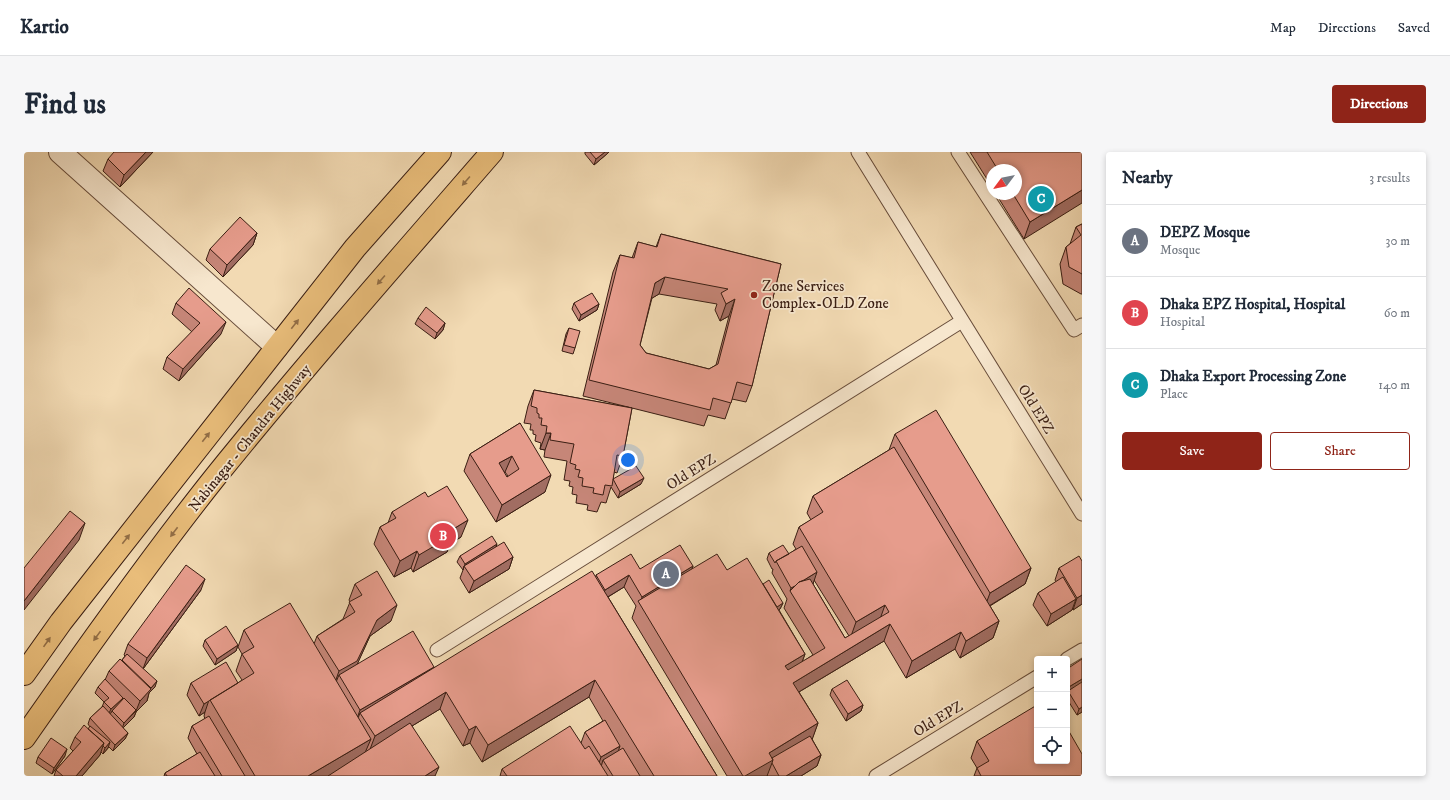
<!DOCTYPE html>
<html lang="en">
<head>
<meta charset="utf-8">
<style>
	body { margin:0; font-family:"IM FELL DW Pica",serif; background:#f6f6f7; color:#1f2937 }
	.controls { position:absolute; right:12px; bottom:12px; display:grid; overflow:hidden; border-radius:4px; box-shadow:0 2px 6px #0003 }
	.controls button { width:36px; height:36px; display:grid; place-items:center; padding:0; border:0; border-bottom:1px solid #e0e1e3; background:#fff; color:#1f2937; font:20px sans-serif }
	.compass { position:absolute; left:962px; top:12px; width:36px; height:36px; border-radius:50%; background:#fff; box-shadow:0 2px 6px #0003; rotate:238deg }
	.you { position:absolute; left:604px; top:308px; width:14px; height:14px; margin:-10px; border:3px solid #fff; border-radius:50%; background:#1a73e8; box-shadow:0 0 0 6px #1a73e833 }
	.badge { display:grid; place-items:center; width:26px; height:26px; border-radius:50%; background:#8f2418; color:#fff; font-size:13px; font-weight:700 }
	.pin { position:absolute; translate:-50% -50%; border:2px solid #fff; box-shadow:0 1px 4px #0006 }
	.list { margin:0; padding:0; list-style:none }
	h2 { display:flex; justify-content:space-between; align-items:center; height:52px; margin:0; padding:0 16px; font-size:17px }
	h2 small { font-size:13px; font-weight:400; color:#747a83 }
	.list li { display:grid; grid-template-columns:26px 1fr auto; gap:12px; align-items:center; box-sizing:border-box; height:72px; padding:0 16px; border-top:1px solid #e0e1e3 }
	.list b { display:block; font-size:15px; white-space:nowrap }
	.list p { margin:0; font-size:13px; white-space:nowrap; color:#747a83 }
	.list em { font-size:13px; font-style:normal; color:#747a83 }
	.actions { display:flex; gap:8px; padding:12px 16px }
	.actions a { flex:1; padding:9px 0; border:1px solid #8f2418; border-radius:4px; text-align:center; font-size:14px; color:#8f2418 }
	.actions .main { background:#8f2418; color:#fff }
	.icon { flex:none; width:22px; height:22px; fill:none; stroke:currentColor; stroke-width:2; stroke-linecap:round; stroke-linejoin:round }
	.map { position:relative; flex:none; width:1058px; height:624px; overflow:hidden; border-radius:4px }
	header { display:flex; align-items:center; gap:24px; box-sizing:border-box; height:56px; padding:0 20px; background:#fff; border-bottom:1px solid #e0e1e3 }
	header strong { font-size:19px }
	nav { display:flex; gap:22px; margin-inline-start:auto; font-size:14px }
	.intro { display:flex; align-items:center; justify-content:space-between; box-sizing:border-box; height:96px; padding:0 24px }
	h1 { margin:0; font-size:28px }
	.button { padding:10px 18px; border-radius:4px; background:#8f2418; color:#fff; font-size:14px; font-weight:700 }
	main { display:flex; gap:24px; padding:0 24px }
	aside { flex:1; background:#fff; border-radius:4px; box-shadow:0 2px 6px #0003 }
	.map>svg:first-child { display:block }
	.lines { fill:none; stroke-linecap:round; stroke-linejoin:round }
	.service-casing { stroke:#684d3b; stroke-width:15 }
	.minor-casing { stroke:#684d3b; stroke-width:24 }
	.trunk-casing { stroke:#3a1e13; stroke-width:24 }
	.service { stroke:#f7e7ce; stroke-width:13 }
	.minor { stroke:#f7e7ce; stroke-width:22 }
	.trunk { stroke:#e9bd7a; stroke-width:22 }
	.wall { fill:#c68678; stroke:#3a1e13; fill-rule:evenodd }
	.shaded-wall { fill:#a16d62; stroke:#3a1e13 }
	.building { fill:#e69c8c; stroke:#3a1e13; fill-rule:evenodd }
	.oneway { fill:#926e46 }
	.poi-dot { fill:#8f2418; stroke:#f7e7ce; stroke-width:1.5 }
	.labels { text-anchor:middle; dominant-baseline:central; stroke-width:3.5; stroke-linejoin:round; paint-order:stroke }
	.poi-label { font-size:15px; fill:#3a1e13; stroke:#f7e7ce; text-anchor:start }
	.street-label { font-size:15px; fill:#3a1e13; stroke:#f7e7ce }
</style>
</head>
<body>
<header>
<strong>Kartio</strong>
<nav><a>Map</a><a>Directions</a><a>Saved</a></nav>
</header>
<div class="intro"><h1>Find us</h1><a class="button">Directions</a></div>
<main>
<div class="map">
<svg width="1058" height="624" viewBox="0 0 1058 624">
	<rect width="100%" height="100%" fill="#f2dab3"/>
	<filter id="stains"><feTurbulence type="fractalNoise" baseFrequency=".005" numOctaves="4"/><feColorMatrix values="0 0 0 0 .2 0 0 0 0 .09 0 0 0 0 .02 0 0 0 .5 -.17"/></filter>
	<radialGradient id="worn" r=".72"><stop offset=".6" stop-color="#630" stop-opacity="0"/><stop offset="1" stop-color="#630" stop-opacity=".3"/></radialGradient>
	<g class="lines">
		<defs>
			<path id="service" d="M834,0L1058,362
				M934,0L1050,178L1058,173
				M413,498L938,169
				M1043,507L1058,498
				M852,624L1013,525"/>
			<path id="minor" d="M36,0L253,195"/>
			<path id="trunk" d="M0,522L37,470L331,96L416,0
				M0,586C62,497 125,408 192,324C281,214 375,107 468,0"/>
		</defs>
		<use href="#service" class="service-casing"/>
		<use href="#minor" class="minor-casing"/>
		<use href="#trunk" class="trunk-casing"/>
		<use href="#service" class="service"/>
		<use href="#minor" class="minor"/>
		<use href="#trunk" class="trunk"/>
	</g>
	<path class="wall" d="M129,0L96,35L79,19L84,7Z
		M561,0H585L584,1L570,13L561,2Z
		M946,0H1058L1000,87L972,42H992V18H968V35Z
		M1058,72V142H1057L1039,132L1036,112L1042,95L1046,92L1052,75Z
		M233,81L229,93L199,125L182,108L186,97Z
		M637,82L757,112L728,234L722,250L708,247L701,267L684,263L680,274L608,256L599,304L593,321L590,320L589,327L617,332L594,346L587,335L582,351L577,350L573,360L563,358L564,353L552,351L553,343L548,342L549,335L545,334L546,329L540,328L543,309L520,305L521,298L516,297L517,291L511,289L512,283L509,282V278H506L507,272L500,271L504,254L510,238L608,256L559,244L589,120L596,103L608,106L614,90L632,95ZM635,142L693,152L691,158L696,169L705,164L692,213L685,217L622,201L616,193L628,146Z
		M152,151L197,182L155,229L139,217L143,205L168,180L148,162Z
		M550,151L575,152L573,158L555,169L548,157Z
		M394,166L421,171L419,178L411,187L391,172Z
		M545,176L551,196L549,202L538,199L542,182Z
		M496,271L521,340L472,370L440,319L446,302ZM481,320L484,324L483,325L480,321Z
		M871,282L1007,416L1001,432L966,454L975,469L969,486L936,506L931,497L882,526L860,489L775,540L794,571L788,587L797,603L793,614L777,624H744L743,623V624H703L608,466L612,454L600,435L584,445L693,624H476L478,617L557,591L561,580L579,569L565,545L458,610L446,591L439,594L416,557L388,574L411,624H140L141,621L173,602L164,586L168,574L181,567L180,564L181,560L175,564L163,543L167,531H214L218,528L212,519L218,502L214,495L220,478L290,492L293,484L319,467L326,450L325,448L331,432L367,469L346,484L333,512L410,515V516L572,425V423L616,417L669,414L668,417L703,418L739,432L759,451L756,457L755,458L781,502L778,510L789,503L760,456L763,447L748,421L749,417H748L743,407L745,401L765,402L772,397L769,392L775,375L787,368L783,361L789,344L865,298ZM790,428L825,484L821,486L789,432Z
		M404,345L437,385L426,392L423,400L389,420L387,416L370,425L350,392L356,375L364,371L368,360Z
		M472,395L489,405L485,417L445,441L436,426L439,418L433,410L436,404Z
		M1035,416L1058,452L1049,458L1048,457V458L1023,474L1009,453L1014,441L1032,430L1031,428Z
		M177,438L119,517L131,535L125,541L123,549L112,560L110,565L99,576L104,581L101,587L89,599L85,595L79,602L77,600L76,603L58,624H30L32,618L49,599L46,596L51,585L64,577L66,575L64,572L66,566L78,555L80,550L71,541L74,535L81,528L85,519L98,508L101,504L100,503L104,492Z
		M181,488L214,493L212,499L191,513L179,494Z
		M1043,517L1058,560L1053,563L1043,547Z
		M808,537L839,553L837,559L822,569L806,543Z
		M953,589L1058,624H950L953,616L947,606Z
		M41,604L28,622L12,611L14,605Z"/>
	<path class="shaded-wall" d="M122,0H129L96,35L100,23Z
		M581,0H585L584,1L570,13L572,7Z
		M1058,38V51L1000,87L1006,70Z
		M233,81L229,93L199,125L203,113Z
		M641,125L635,142L625,148L631,131Z
		M711,147L705,164L696,169L702,152Z
		M575,152L573,158L555,169L557,163Z
		M202,170L197,182L155,229L159,217Z
		M421,171L419,178L411,187L413,181Z
		M522,281H527L521,298L516,297Z
		M488,304L481,320L468,328L475,311Z
		M527,323L521,340L472,370L478,353Z
		M620,326L617,332L594,346L596,340Z
		M444,368L437,385L426,392L423,400L389,420L395,403L426,379Z
		M61,371L55,388L0,458V449Z
		M473,392L471,398L440,414L439,418L441,412Z
		M393,399L387,416L370,425L376,409Z
		M489,405L485,417L445,441L450,429Z
		M669,414L665,426L616,452L618,445Z
		M1007,416L1001,432L960,457L966,441Z
		M793,420L789,432L766,439L767,436Z
		M605,423L600,435L577,449L581,438Z
		M181,427L177,438L119,517L123,506Z
		M1058,443V452L1049,458L1053,446Z
		M1052,447L1048,458L1023,474L1027,462Z
		M759,451L756,457L746,463L749,457Z
		M373,453L367,469L346,484L327,526L315,523L310,535L309,536L315,519L353,468Z
		M861,453L855,470L826,487L832,470Z
		M975,469L969,486L936,506L942,489Z
		M866,472L860,489L763,547L769,531Z
		M937,480L931,497L882,526L888,509Z
		M214,493L212,499L191,513L193,507Z
		M781,502L775,518L755,530L761,514Z
		M410,515L404,531L336,561L331,574L330,575L336,558Z
		M1058,527V532L1044,539L1043,541V536Z
		M571,528L565,545L458,610L464,593Z
		M133,529L131,535L125,541L123,549L112,560L110,565L98,577L100,571L112,559L116,549Z
		M422,540L416,557L345,600L351,584Z
		M99,546L96,552L88,559L87,561L84,563L87,557Z
		M185,548L181,560L175,564L180,552Z
		M839,553L837,559L822,569L824,562Z
		M1058,555V560L1053,563L1055,557Z
		M794,571L788,588L748,611L743,624H721L745,601Z
		M452,574L446,591L439,594L445,578Z
		M104,581L101,587L89,599L91,593Z
		M347,587L340,603L306,624H284Z
		M86,590L84,596L79,602L81,596Z
		M80,591L76,603L58,624H52Z
		M596,594L592,606L579,608L577,615L573,617L577,605Z
		M43,597L41,604L28,622L30,616Z
		M797,603L793,614L777,624H762Z
		M415,615L411,624H401Z"/>
	<path class="building" d="M90,0H122L100,23L84,7Z
		M566,0H581L572,7Z
		M963,0H1058V38L1006,70L989,42H992V18H974Z
		M216,65L233,81L203,113L186,97Z
		M1058,72V122L1045,115L1042,95L1057,83L1052,75Z
		M637,82L757,112L728,234L713,230L707,251L689,246L686,258L565,228L596,103L610,106L614,90L633,95ZM641,125L704,137L697,141L702,152L711,147L694,212L685,217L622,201L616,193L631,131Z
		M165,136L202,170L159,217L143,205L176,171L152,151Z
		M568,141L575,152L557,163L550,151Z
		M402,155L421,171L413,181L394,166Z
		M545,176L556,179L551,196L540,193Z
		M510,238L608,256L599,304L593,303L588,334L581,333L579,343L569,341L570,336L558,334L559,326L554,325L556,318L551,317L552,313L546,311L550,292L526,288L527,281H522L523,274L517,273L518,266H515V262L513,261V256L507,254Z
		M912,258L1007,416L966,441L871,282Z
		M496,271L527,323L478,353L446,302ZM488,304L495,317L483,325L475,311Z
		M870,295L975,469L942,489L937,480L888,509L866,472L769,531L794,571L745,601L749,608L721,624H719L614,449L693,402L703,418L723,406L781,502L761,514L764,518L801,496L766,439L775,430L786,427L821,486L865,460L861,453L832,470L775,375L799,360L789,344Z
		M612,314L620,326L596,340L589,327Z
		M423,334L444,368L426,379L429,383L395,403L393,399L376,409L356,375L372,366L368,360L401,340L404,345Z
		M46,359L61,371L0,449V416Z
		M468,384L473,392L441,412L436,404Z
		M480,390L489,405L450,429L440,414Z
		M656,393L669,414L618,445L605,423L581,438L572,423L607,402L616,417Z
		M759,393L765,402L752,409L751,411L745,401Z
		M778,394L793,420L780,428L775,430L771,434L767,436L752,409Z
		M1055,404L1058,409V443L1053,446L1035,416Z
		M162,413L181,427L123,506L104,492Z
		M353,419L373,453L353,468L333,509L315,519L293,484L331,460L325,450L338,443L331,432Z
		M568,419L693,624H630L571,528L464,593L452,574L445,578L422,540L351,584L336,561Z
		M1039,425L1052,447L1027,462L1014,441Z
		M745,428L759,451L753,455L739,432Z
		M266,451L347,587L284,624H231L186,548L230,521L218,502L230,495L220,478Z
		M202,474L214,493L193,507L181,488Z
		M389,479L410,515L336,558L315,523Z
		M103,502L133,529L127,536L98,508Z
		M96,507L127,537L116,549L85,519Z
		M1058,507V527L1043,536V517Z
		M202,510L214,531L180,552L167,531Z
		M81,527L99,546L87,557L80,550L85,546L74,535Z
		M823,528L839,553L824,562L808,537Z
		M1058,530V555L1055,557L1044,539Z
		M100,546L112,558L100,571L88,559Z
		M1013,553V609H1043V576L1058,602V624H957L953,616L965,609L953,589Z
		M79,554L104,581L91,593L66,566Z
		M185,564L221,624H198L168,574Z
		M581,568L596,594L577,605L561,580Z
		M386,571L415,615L401,624H304Z
		M60,573L80,591L52,624H39L32,618L57,590L51,585Z
		M66,574L86,590L81,596L79,594L80,591L64,577Z
		M546,574L561,597L565,594L584,624H483L478,617Z
		M786,584L797,603L762,624H755L748,611L749,608L748,606Z
		M27,586L43,597L30,616L14,605Z
		M599,596L616,624H589L579,608Z
		M176,600L191,624H143L141,621Z"/>
	<defs><path id="oneway-solid" d="M-6-.8H1V-3.2L6.5 0L1 3.2V.8H-6Z"/></defs>
	<g class="oneway">
		<use href="#oneway-solid" transform="translate(442 29) rotate(131)"/>
		<use href="#oneway-solid" transform="translate(357 128) rotate(131)"/>
		<use href="#oneway-solid" transform="translate(271 172) rotate(-52)"/>
		<use href="#oneway-solid" transform="translate(182 285) rotate(-52)"/>
		<use href="#oneway-solid" transform="translate(150 380) rotate(127)"/>
		<use href="#oneway-solid" transform="translate(102 387) rotate(-52)"/>
		<use href="#oneway-solid" transform="translate(73 484) rotate(126)"/>
		<use href="#oneway-solid" transform="translate(23 490) rotate(-55)"/>
	</g>
	<circle class="poi-dot" cx="730" cy="143" r="4"/>
	<g class="labels">
		<g class="poi-label">
			<text x="738" y="134">Zone Services<tspan x="738" dy="17">Complex-OLD Zone</tspan></text>
		</g>
		<g class="street-label">
			<text transform="translate(1012 257) rotate(58)">Old EPZ</text>
			<text transform="translate(226 286) rotate(-51)">Nabinagar - Chandra Highway</text>
			<text transform="translate(667 320) rotate(-32)">Old EPZ</text>
			<text transform="translate(914 567) rotate(-31)">Old EPZ</text>
		</g>
	</g>
	<rect width="100%" height="100%" filter="url(#stains)"/>
	<rect width="100%" height="100%" fill="url(#worn)"/>
</svg>
<div class="controls">
<button>+</button>
<button>−</button>
<button><svg class="icon" aria-label="locate" viewBox="0 0 24 24"><circle cx="12" cy="12" r="6"/><path d="M12 2v4M12 18v4M2 12h4M18 12h4"/></svg></button>
</div>
<svg class="compass" viewBox="-18 -18 36 36"><path d="M0-13l5 13h-10z" fill="#e53935"/><path d="M0 13l5-13h-10z" fill="#747a83"/></svg>
<div class="you"></div>
<div class="pin badge" style="left:642px;top:422px;background:#6b7280">A</div>
<div class="pin badge" style="left:419px;top:384px;background:#e0444e">B</div>
<div class="pin badge" style="left:1017px;top:47px;background:#0f9aa8">C</div>
</div>
<aside>
<h2>Nearby<small>3 results</small></h2>
<ul class="list">
<li><span class="badge" style="background:#6b7280">A</span><div><b>DEPZ Mosque</b><p>Mosque</p></div><em>30 m</em></li>
<li><span class="badge" style="background:#e0444e">B</span><div><b>Dhaka EPZ Hospital, Hospital</b><p>Hospital</p></div><em>60 m</em></li>
<li><span class="badge" style="background:#0f9aa8">C</span><div><b>Dhaka Export Processing Zone</b><p>Place</p></div><em>140 m</em></li>
</ul>
<div class="actions"><a class="main">Save</a><a>Share</a></div>
</aside>
</main>
</body>
</html>
